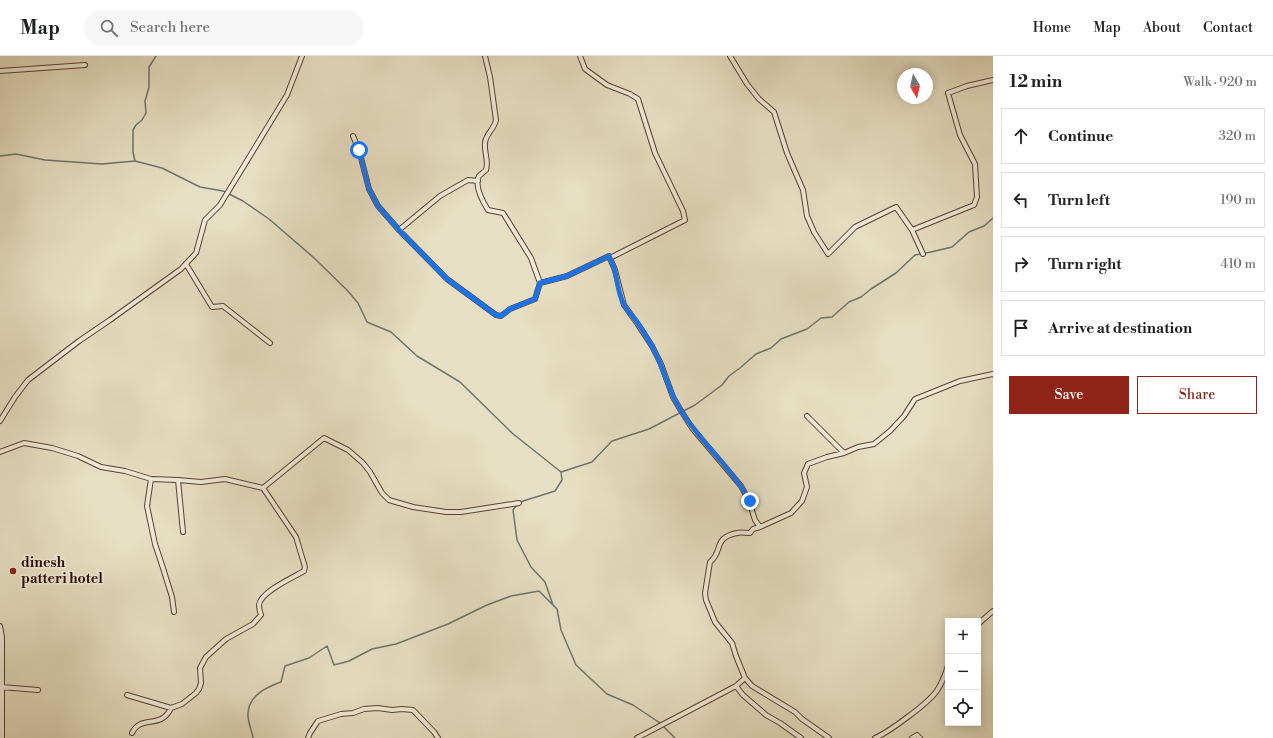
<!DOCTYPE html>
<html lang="en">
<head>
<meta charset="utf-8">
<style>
	body { margin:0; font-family:"Libre Bodoni",serif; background:#f6f6f6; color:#202124 }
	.controls { position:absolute; right:12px; bottom:12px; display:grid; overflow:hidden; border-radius:0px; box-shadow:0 2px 10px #0003 }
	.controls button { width:36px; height:36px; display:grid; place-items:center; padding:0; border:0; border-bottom:1px solid #e0e0e0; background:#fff; color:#202124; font:20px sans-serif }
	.compass { position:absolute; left:897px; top:12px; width:36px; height:36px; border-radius:50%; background:#fff; box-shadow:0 2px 10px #0003; rotate:171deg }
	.stop { position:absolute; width:12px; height:12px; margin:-9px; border:3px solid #1a73e8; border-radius:50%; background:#fff }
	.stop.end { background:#1a73e8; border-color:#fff; box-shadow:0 1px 4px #0008 }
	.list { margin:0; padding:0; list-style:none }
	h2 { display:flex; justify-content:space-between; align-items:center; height:52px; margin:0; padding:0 16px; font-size:17px }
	h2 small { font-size:13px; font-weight:400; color:#757577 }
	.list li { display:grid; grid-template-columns:26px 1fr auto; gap:12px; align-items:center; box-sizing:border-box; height:56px; margin:0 8px 8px; padding:0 8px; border:1px solid #e0e0e0; border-radius:0px }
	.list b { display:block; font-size:15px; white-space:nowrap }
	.list em { font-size:13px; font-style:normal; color:#757577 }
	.actions { display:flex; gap:8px; padding:12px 16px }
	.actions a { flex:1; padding:9px 0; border:1px solid #8f2418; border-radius:0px; text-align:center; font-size:14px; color:#8f2418 }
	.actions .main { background:#8f2418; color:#fff }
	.icon { flex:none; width:22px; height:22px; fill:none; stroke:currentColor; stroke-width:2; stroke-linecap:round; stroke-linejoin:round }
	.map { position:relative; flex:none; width:993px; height:682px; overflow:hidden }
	header { display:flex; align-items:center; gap:24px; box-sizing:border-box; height:56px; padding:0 20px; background:#fff; border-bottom:1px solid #e0e0e0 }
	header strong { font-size:19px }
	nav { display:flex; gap:22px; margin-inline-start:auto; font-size:14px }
	.search { width:280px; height:36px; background:#f6f6f6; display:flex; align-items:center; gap:10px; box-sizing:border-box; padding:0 14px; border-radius:22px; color:#757577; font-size:15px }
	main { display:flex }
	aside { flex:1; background:#fff }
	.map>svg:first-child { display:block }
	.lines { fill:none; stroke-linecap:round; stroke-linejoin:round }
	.stream { stroke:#6c756f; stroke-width:1.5 }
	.minor-casing { stroke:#5a3f32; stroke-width:6 }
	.minor { stroke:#efead8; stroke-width:4 }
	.route { stroke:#1a73e8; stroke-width:5 }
	.poi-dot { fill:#8f2418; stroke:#efead8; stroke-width:1.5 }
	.labels { text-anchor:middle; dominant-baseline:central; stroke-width:3.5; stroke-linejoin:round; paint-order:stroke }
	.poi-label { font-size:14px; font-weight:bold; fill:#2b0a01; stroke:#efead8; text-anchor:start }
</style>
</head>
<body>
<header>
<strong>Map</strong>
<div class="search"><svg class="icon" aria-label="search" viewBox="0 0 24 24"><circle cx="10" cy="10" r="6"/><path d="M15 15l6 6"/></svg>Search here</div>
<nav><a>Home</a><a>Map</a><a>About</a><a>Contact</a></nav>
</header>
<main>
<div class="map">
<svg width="993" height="682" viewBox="0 0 993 682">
	<rect width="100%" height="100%" fill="#e7dfc3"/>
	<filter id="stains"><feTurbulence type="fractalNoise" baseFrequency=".005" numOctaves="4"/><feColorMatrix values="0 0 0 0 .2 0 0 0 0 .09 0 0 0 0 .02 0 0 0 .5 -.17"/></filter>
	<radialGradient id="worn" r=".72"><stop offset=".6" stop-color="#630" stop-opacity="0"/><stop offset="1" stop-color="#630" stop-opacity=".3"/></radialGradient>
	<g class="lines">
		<path class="stream" d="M0,100L16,98L45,104L102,108L135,105L162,112L200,131L223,135L243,145L269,163L313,201L347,234L358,247L367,266L391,276L417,300L460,326L512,377L561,416L562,424L555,435L520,446
			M135,105L133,96V74L136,69L142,64L146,57L145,45L149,31V11L156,0
			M561,416L592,406L612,385L649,373L695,349L722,329L729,320L740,312L756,298L771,292L781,283L807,273L821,262L832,261L849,246L861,241L871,233L896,217L915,199L931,196L952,191L969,176L984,170L993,162
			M517,449L513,454L517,484L531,511L545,526L553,549
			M253,682C252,675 247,664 248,657C249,639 267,631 281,626L285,610L309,602L327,590L334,609L349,605L372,593L396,588L448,568L487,549L511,540L539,535L557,553L561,574L576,609L607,638L633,649L660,667L675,682"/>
		<defs>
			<path id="minor" d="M485,0L490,21L496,64C494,74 486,77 485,87C484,97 489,105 486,114C484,116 481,118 479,120C474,130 483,146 488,154L503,157L531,202L540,227L567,220L609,200L615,214L624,249L637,267L652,290L661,308L673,341L680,353L692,372L741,430L749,445L755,464L760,471L791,457L802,445L807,431L804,417L808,408L827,401L844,397L858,391L874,388L890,375L904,360L915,343L960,325L993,318
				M580,0L585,13L607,29L630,38L638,43L655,97L683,155L685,164L610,202
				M730,0L747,28L759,43L774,56L787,97L803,134L807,160L814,176L828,198L855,171L896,151L912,174L923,198
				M0,15L85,9
				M353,80L359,94L369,133L378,150L399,174L447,223L496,259L501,260L510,253L535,243L540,227
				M399,174L440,140L468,124L478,125
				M912,174L974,149L977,141L975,108L960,79L948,37L967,30L993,24
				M186,208L212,251L223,250L270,287
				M807,360L844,397
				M0,365L15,341L28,324L79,285L110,264L181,213L196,197L205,164L220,149L287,39L302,0
				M0,396L24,387L52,392L78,400L101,411L125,415L151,423L147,450L155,488L162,509L172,541L174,556
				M151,423L178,424L183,476
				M263,432L324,382L348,394L363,407L370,416L382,437L389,444L413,451L446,456H461L519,447
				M978,568L993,555
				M0,570L2,581V682
				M745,622L752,630L795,656L802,663L829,682
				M736,630L743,639L766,659L780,667L801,682
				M1,631L38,634
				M127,639L171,652L182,648L196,637L199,633L201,627L200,612L206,601L226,583L253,568L261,559C260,556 259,552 259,549C260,536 294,521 304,515L305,511L296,481L263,432L225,423L201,426L178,424
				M132,677C141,658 161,674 171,652
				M308,682L310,677L318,665L341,658L353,657L364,653L378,652L392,654L402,653L413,654L434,676L438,682
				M637,682L736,630L745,622L736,600L732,587L715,566L706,544L705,537L710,506C724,495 712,482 737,477C741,476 745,477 750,477L753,473L760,471
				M875,682C889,676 927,648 936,636C942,628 945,619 948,610
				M912,682L917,679L920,682"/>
		</defs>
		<use href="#minor" class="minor-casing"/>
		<use href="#minor" class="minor"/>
	</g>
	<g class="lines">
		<path class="route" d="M359,94L369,133L378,150L399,174L447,223L496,259L501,260L510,253L535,243L540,227L567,220L609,200C618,215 616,234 624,249C627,255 633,260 637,266C643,274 648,283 653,292C664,312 668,334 680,353C700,386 731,411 750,445"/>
	</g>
	<circle class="poi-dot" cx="13" cy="515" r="4"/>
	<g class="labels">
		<g class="poi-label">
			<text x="21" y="507">dinesh<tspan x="21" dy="16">patteri hotel</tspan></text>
		</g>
	</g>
	<rect width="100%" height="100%" filter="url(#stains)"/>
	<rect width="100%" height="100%" fill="url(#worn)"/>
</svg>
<div class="controls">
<button>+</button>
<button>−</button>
<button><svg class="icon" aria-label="locate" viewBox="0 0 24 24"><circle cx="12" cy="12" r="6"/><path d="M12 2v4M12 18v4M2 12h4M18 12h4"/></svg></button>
</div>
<svg class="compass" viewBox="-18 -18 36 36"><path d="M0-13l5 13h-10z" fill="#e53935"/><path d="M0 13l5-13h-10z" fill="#757577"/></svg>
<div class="stop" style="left:359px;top:94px"></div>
<div class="stop end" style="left:750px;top:445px"></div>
</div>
<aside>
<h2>12 min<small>Walk · 920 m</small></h2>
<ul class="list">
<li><svg class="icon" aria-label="ahead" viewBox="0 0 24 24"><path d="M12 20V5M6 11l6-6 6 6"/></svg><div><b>Continue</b></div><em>320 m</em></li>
<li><svg class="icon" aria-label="left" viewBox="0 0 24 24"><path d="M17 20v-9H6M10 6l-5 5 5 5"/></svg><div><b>Turn left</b></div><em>190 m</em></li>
<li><svg class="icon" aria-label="right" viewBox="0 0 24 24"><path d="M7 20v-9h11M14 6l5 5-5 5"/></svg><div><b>Turn right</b></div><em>410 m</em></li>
<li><svg class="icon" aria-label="arrive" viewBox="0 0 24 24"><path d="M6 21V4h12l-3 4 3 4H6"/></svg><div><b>Arrive at destination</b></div></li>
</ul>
<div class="actions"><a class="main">Save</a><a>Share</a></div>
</aside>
</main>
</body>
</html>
